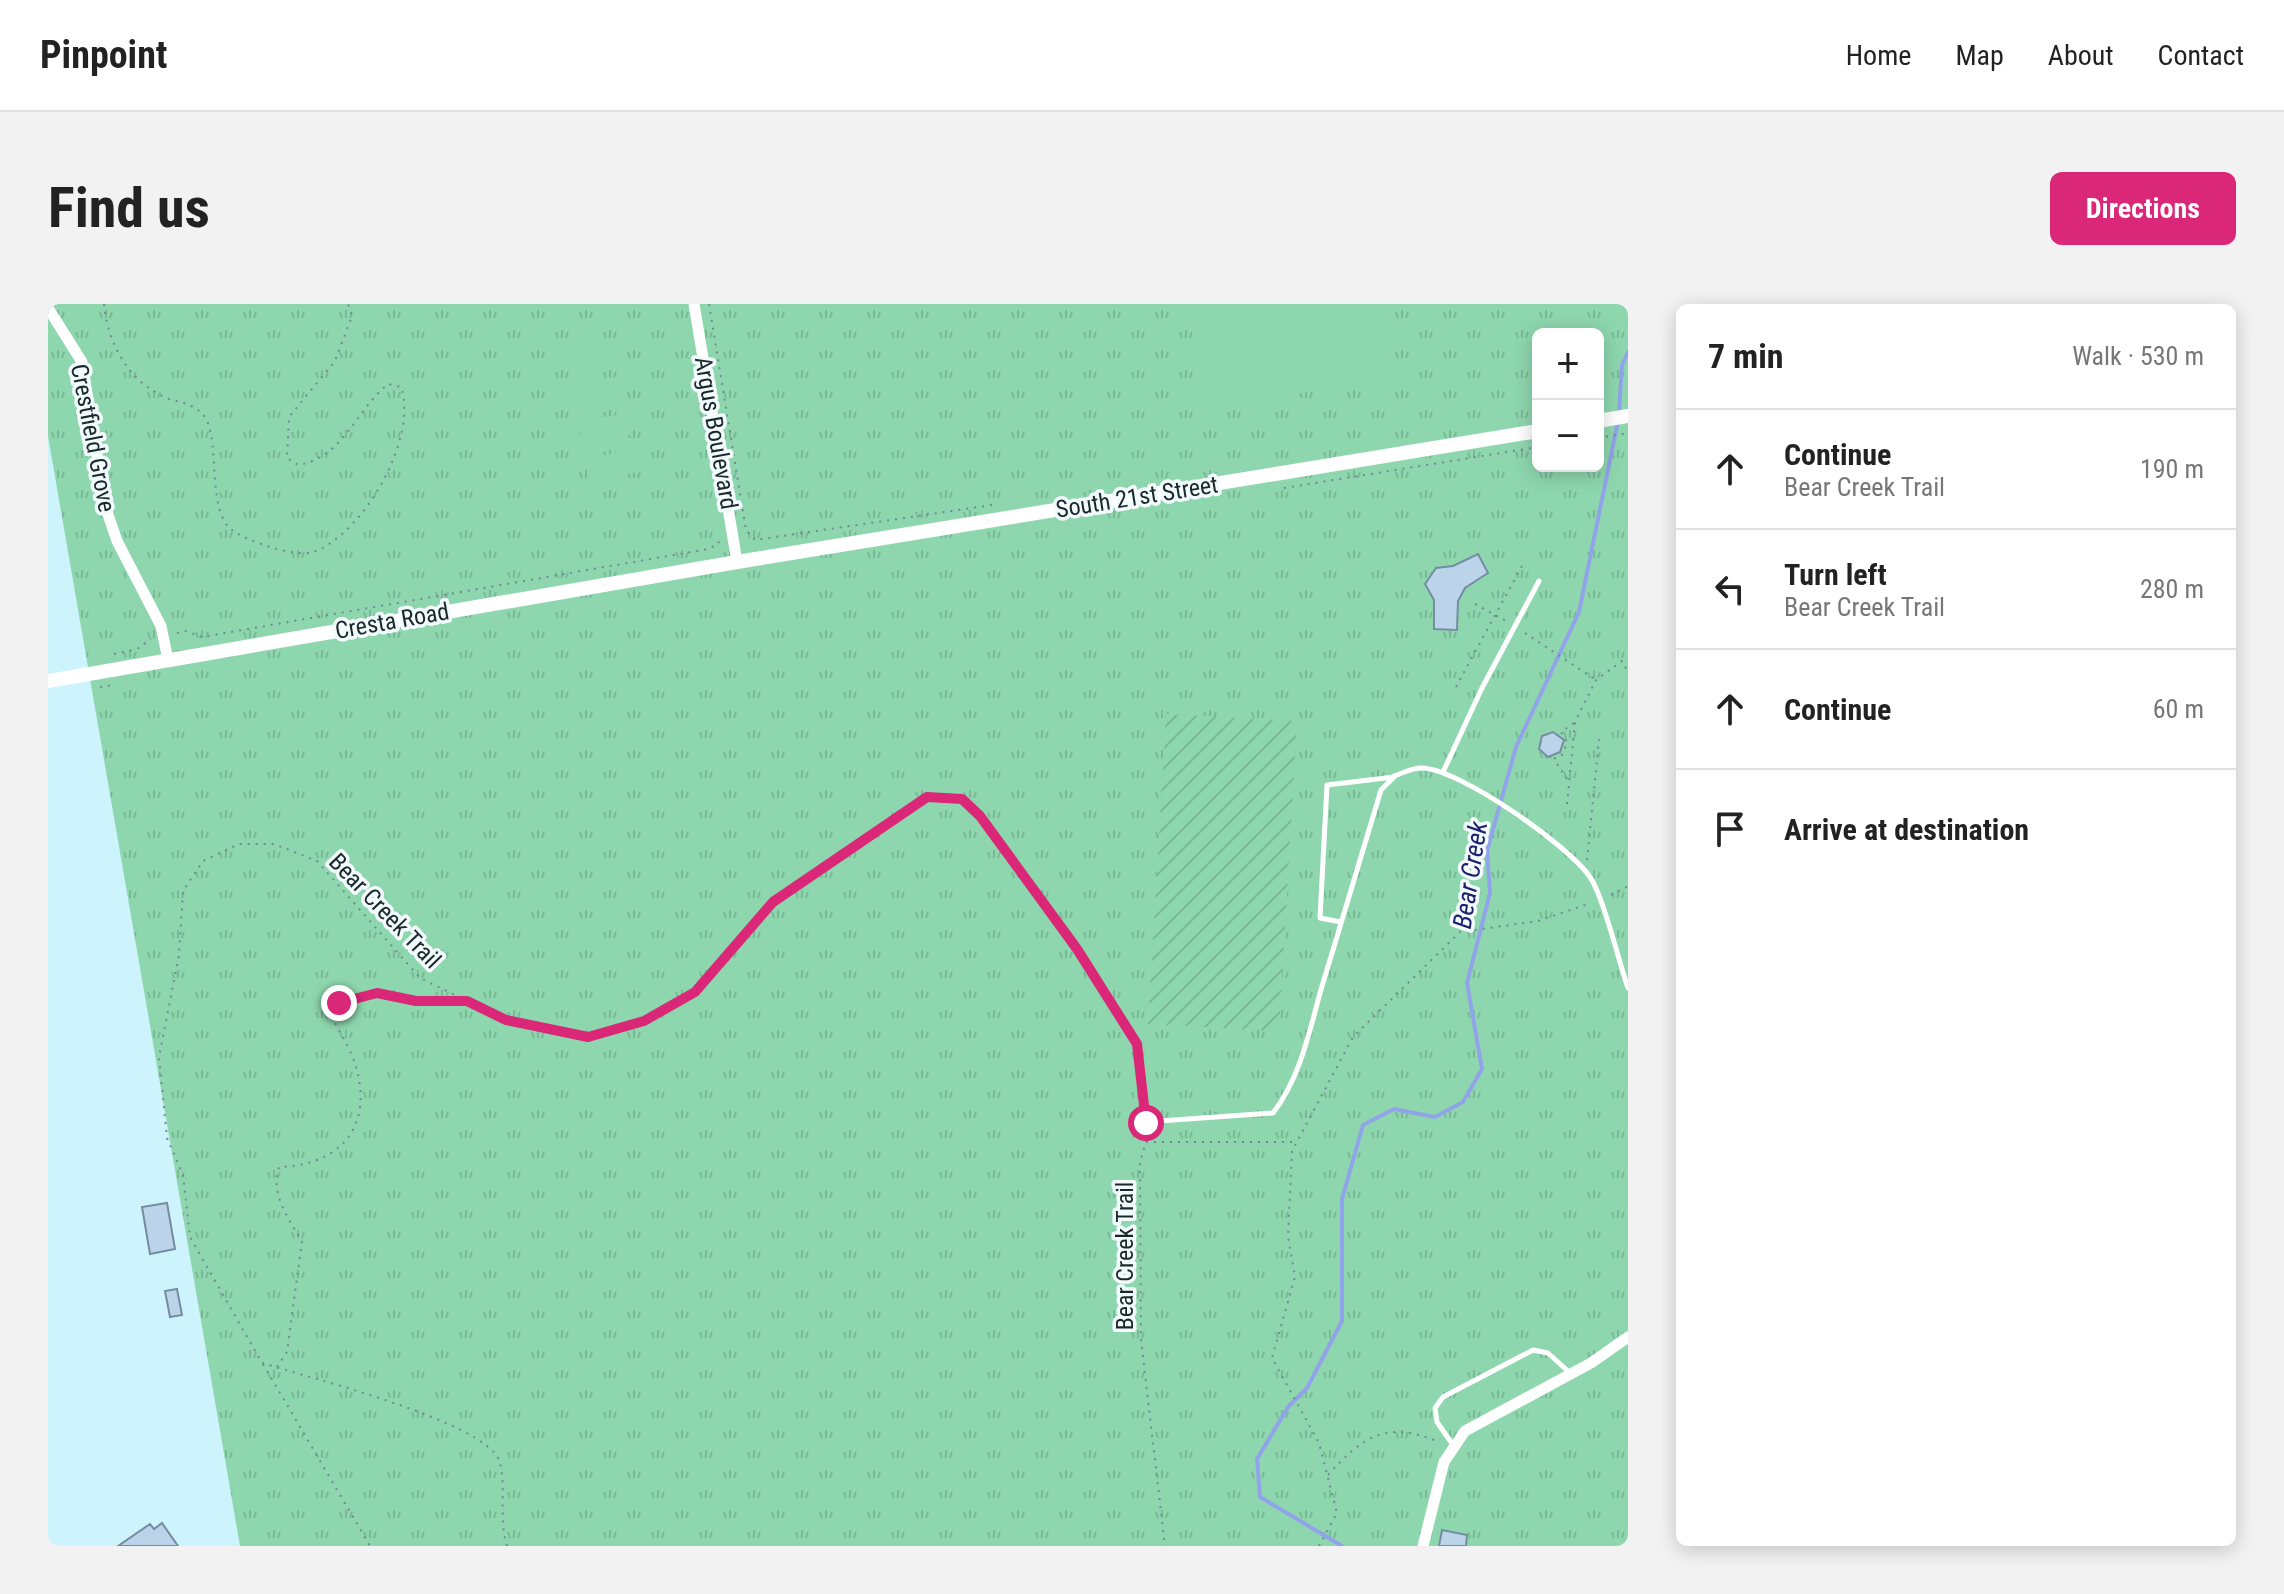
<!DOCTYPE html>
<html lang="en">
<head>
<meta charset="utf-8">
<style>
	body { margin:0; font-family:"Roboto Condensed",sans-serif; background:#f2f2f2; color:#222 }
	.controls { position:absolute; right:24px; top:24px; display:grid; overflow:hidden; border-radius:12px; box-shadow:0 4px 20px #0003 }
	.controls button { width:72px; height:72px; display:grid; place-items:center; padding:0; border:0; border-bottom:2px solid #e0e0e0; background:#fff; color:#222; font:40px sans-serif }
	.stop { position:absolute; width:24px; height:24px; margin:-18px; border:6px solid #db2777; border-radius:50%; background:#fff }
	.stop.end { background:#db2777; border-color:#fff; box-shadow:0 2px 8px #0008 }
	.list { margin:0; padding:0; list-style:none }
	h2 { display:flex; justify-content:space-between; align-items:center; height:104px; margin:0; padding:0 32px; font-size:34px }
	h2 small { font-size:26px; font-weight:400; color:#767676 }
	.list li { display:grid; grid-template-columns:52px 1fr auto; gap:24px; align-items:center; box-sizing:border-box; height:120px; padding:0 32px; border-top:2px solid #e0e0e0 }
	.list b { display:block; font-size:30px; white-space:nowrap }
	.list p { margin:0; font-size:26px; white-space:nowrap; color:#767676 }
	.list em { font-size:26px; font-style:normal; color:#767676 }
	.icon { flex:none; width:44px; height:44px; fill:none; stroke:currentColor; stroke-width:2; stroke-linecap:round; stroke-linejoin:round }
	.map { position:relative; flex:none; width:1580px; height:1242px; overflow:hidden; border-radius:12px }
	header { display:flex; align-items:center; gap:48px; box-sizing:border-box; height:112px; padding:0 40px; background:#fff; border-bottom:2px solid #e0e0e0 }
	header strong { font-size:38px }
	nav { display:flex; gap:44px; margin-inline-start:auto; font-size:28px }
	.intro { display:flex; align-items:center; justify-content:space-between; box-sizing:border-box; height:192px; padding:0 48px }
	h1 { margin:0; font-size:56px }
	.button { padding:20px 36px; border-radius:12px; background:#db2777; color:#fff; font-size:28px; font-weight:700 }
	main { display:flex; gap:48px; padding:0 48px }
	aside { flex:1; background:#fff; border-radius:12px; box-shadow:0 4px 20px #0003 }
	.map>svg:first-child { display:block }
	.park { fill:url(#park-tufts); fill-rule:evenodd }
	.garden { fill:url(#garden-furrows) }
	.pitch { fill:#8ed7ae }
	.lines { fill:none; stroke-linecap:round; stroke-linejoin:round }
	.stream { stroke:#92a4e9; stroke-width:4 }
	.building { fill:#bbd4ea; stroke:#758da1; stroke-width:2 }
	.path { stroke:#708a91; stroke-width:2; stroke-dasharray:2 6; stroke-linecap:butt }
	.lane { stroke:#fff; stroke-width:5 }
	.street { stroke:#fff; stroke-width:11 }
	.secondary { stroke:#fff; stroke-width:14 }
	.route { stroke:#db2777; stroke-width:10 }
	.labels { text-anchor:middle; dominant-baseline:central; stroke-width:7; stroke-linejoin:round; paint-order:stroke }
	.street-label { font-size:24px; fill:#19282b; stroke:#f3fafc }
	.water-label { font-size:26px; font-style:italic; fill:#1b206f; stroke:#f3fafc }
</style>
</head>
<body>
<header>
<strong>Pinpoint</strong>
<nav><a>Home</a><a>Map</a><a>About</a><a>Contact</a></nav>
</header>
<div class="intro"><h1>Find us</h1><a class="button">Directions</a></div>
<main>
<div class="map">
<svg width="1580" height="1242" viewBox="0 0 1580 1242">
	<defs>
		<pattern id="park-tufts" width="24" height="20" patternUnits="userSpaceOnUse" patternTransform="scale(2)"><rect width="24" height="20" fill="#8ed7ae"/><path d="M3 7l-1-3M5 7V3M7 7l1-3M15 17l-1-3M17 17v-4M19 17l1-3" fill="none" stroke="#7ab996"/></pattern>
		<pattern id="garden-furrows" width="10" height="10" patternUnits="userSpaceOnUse" patternTransform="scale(2)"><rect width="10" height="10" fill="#8ed7ae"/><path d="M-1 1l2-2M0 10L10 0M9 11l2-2" fill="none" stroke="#7ab996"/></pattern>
	</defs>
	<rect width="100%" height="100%" fill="#cdf3fd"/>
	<path class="park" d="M0,0H1580V1242H192L0,132ZM1490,30H1550V162H1490Z"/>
	<path class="garden" d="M1118,410L1249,417L1231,727L1100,720Z"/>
	<path class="pitch" d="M1140,0H1336L1346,75L1155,104Z
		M565,35L569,58L521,67L517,44Z
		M572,72L576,94L528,103L524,81Z
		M578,109L582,131L534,140L530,118Z
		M585,146L589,168L541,177L537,155Z"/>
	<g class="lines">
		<path class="stream" d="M1571,108L1574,61L1580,48
			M1294,1242L1212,1193L1209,1155L1240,1103L1259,1084L1294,1017V895L1315,821L1346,805L1387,813L1415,798L1434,765L1419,679L1442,589L1439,547L1468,443L1531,308L1570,117"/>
	</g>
	<path class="building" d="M1430,250L1440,269L1417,284L1410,297L1409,326L1386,325V296L1377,280L1388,264L1405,262Z
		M1505,428L1516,436L1512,448L1500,453L1491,445L1494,432Z
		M119,899L127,945L102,950L94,903Z
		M129,985L134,1011L122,1013L117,987Z
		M114,1219L130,1242H70L102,1220L106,1225Z
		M1394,1226L1419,1231L1418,1242H1391Z"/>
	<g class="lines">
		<path class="path" d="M56,0C60,41 81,79 121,95C135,99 150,101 158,115C172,141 159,208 184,226C198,237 248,254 265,248C315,231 371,133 353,83L340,80C307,107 296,153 250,161L239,154L241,113L287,57L304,12L300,0
			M661,0L698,226L707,236L944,201
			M1550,134L1580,129
			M1236,184L1490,143
			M1427,300L1458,317
			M129,329L137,327L154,333L660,245L670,240L672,234
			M1477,329L1548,376
			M66,350L89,345L103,335
			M52,383L66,381
			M1408,383L1474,262
			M1519,475L1506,455L1515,450L1519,438L1513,428L1526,419
			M1519,500L1527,418L1548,376L1574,357L1580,368
			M1539,556L1551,435
			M1563,591L1580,582
			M1098,838H1248
			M215,1060L322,1242
			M229,1063L239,1048L254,937C240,914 222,890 231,863C283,862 321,832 311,776C308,753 294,732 283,712L291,699L329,689L368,697H418
			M1280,1171C1315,1132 1339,1116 1391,1138
			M459,1242C450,1215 459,1178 451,1156C435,1117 259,1073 214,1059L142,933L135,871L119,834L111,753L131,651L135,587L155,557L191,540H226L269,557L372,674L458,716L540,733L596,717L647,688L725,598L879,493L914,495L932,512L1029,645L1089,740L1100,829L1092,859L1093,1036L1117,1242
			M1271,1242L1289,1209L1271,1139L1224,1054L1247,973L1240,933L1244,847L1305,733L1412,628L1490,617L1543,599"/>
		<path class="lane" d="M1395,468L1434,384L1491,277
			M1346,472C1355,469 1366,463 1375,464C1413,466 1520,541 1542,573C1555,592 1571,658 1580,684
			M1112,817L1225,809C1253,773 1262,724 1274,682C1294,617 1313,552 1333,486L1346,473L1279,481L1272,614L1293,618
			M1405,1141L1389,1118L1387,1104L1395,1093L1485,1046L1500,1049L1522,1069"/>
		<path class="street" d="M646,0L689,258
			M0,4L34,58L57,202L69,237L113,322L120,356
			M1375,1242L1396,1158L1417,1127L1543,1059L1580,1033"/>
		<path class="secondary" d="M1550,117L1580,112
			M0,377L689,258L1490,127"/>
	</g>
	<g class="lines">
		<path class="route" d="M291,699L329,689L368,697H419L458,716L540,733L596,717L647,688L725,598L879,493L914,495L932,512L1029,645L1089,740L1098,819"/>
	</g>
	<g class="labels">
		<g class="street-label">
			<text transform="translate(668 129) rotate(80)">Argus Boulevard</text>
			<text transform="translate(45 134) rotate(79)">Crestfield Grove</text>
			<text transform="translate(1089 193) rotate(-9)">South 21st Street</text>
			<text transform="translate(344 317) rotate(-10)">Cresta Road</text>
			<text transform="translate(337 607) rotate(46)">Bear Creek Trail</text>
			<text transform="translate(1077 952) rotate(-90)">Bear Creek Trail</text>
		</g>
		<g class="water-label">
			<text transform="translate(1422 571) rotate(-81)">Bear Creek</text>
		</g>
	</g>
</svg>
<div class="controls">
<button>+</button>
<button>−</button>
</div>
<div class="stop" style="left:1098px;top:819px"></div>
<div class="stop end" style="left:291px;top:699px"></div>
</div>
<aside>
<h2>7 min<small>Walk · 530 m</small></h2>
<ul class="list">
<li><svg class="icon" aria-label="ahead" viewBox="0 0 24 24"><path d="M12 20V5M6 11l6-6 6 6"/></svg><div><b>Continue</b><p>Bear Creek Trail</p></div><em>190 m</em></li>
<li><svg class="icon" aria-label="left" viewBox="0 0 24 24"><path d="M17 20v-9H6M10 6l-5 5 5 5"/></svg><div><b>Turn left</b><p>Bear Creek Trail</p></div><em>280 m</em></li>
<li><svg class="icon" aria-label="ahead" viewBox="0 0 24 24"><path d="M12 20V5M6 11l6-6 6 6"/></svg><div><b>Continue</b></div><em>60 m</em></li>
<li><svg class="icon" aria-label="arrive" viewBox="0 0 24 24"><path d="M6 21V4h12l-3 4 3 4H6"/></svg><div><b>Arrive at destination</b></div></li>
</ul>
</aside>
</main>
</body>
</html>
